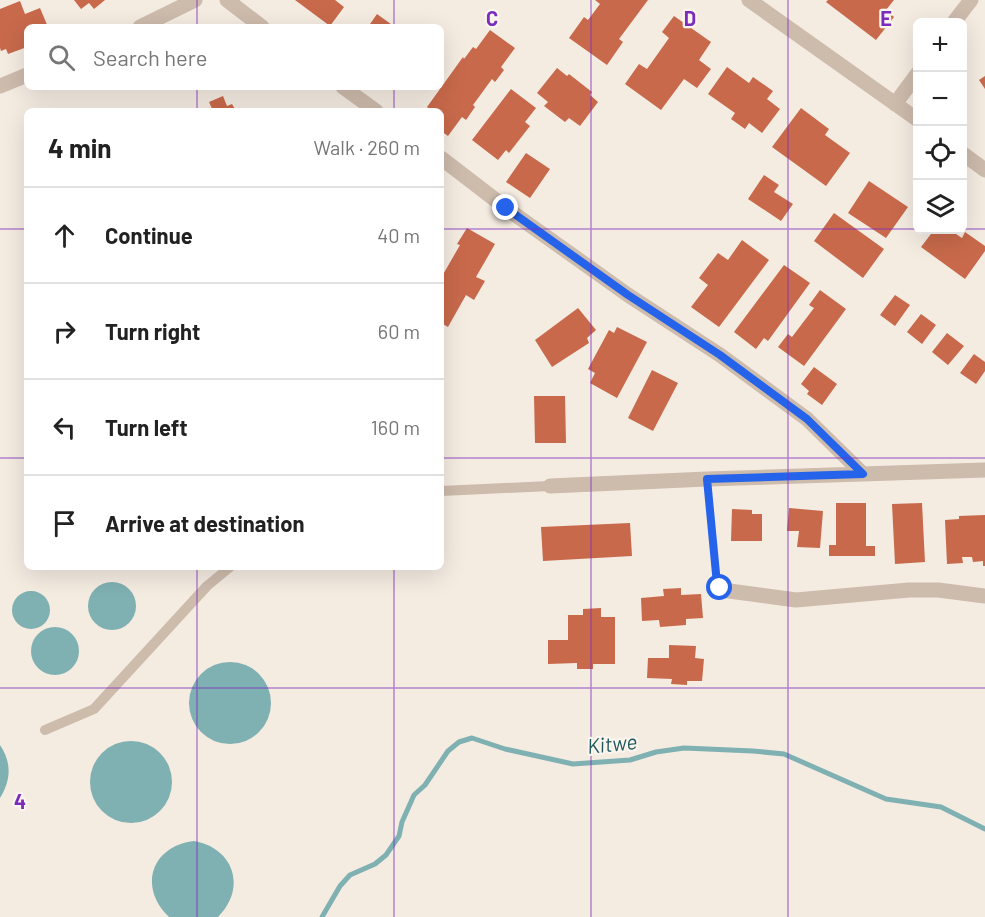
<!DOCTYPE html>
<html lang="en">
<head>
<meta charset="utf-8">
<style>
	body { margin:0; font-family:Barlow,sans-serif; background:#f6f6f6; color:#222 }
	.controls { position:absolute; right:18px; top:18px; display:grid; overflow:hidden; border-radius:9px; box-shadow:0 6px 24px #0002 }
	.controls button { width:54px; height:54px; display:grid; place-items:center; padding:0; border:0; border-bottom:2px solid #e0e0e0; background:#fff; color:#222; font:30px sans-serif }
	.stop { position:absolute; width:18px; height:18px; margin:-14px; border:4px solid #2563eb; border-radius:50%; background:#fff }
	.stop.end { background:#2563eb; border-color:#fff; box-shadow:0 2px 6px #0008 }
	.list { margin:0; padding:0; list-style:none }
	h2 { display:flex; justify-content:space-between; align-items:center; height:78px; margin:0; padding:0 24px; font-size:26px }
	h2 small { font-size:20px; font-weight:400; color:#767676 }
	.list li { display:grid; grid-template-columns:39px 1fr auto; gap:18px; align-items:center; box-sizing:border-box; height:96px; padding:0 24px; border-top:2px solid #e0e0e0 }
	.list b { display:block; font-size:22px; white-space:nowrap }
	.list em { font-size:20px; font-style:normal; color:#767676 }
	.icon { flex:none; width:33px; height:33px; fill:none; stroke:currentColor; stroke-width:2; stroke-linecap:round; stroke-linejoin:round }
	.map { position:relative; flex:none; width:985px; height:917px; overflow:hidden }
	.search { position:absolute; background:#fff; box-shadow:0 6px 24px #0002; left:24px; top:24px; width:420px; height:66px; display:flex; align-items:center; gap:15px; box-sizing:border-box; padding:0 21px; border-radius:9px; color:#767676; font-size:22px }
	.panel { position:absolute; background:#fff; box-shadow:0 6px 24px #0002; left:24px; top:108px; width:420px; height:462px; border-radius:9px }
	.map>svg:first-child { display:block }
	.water { fill:#7fb0b2 }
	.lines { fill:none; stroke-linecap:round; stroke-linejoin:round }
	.stream { stroke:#7fb0b2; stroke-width:5 }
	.building { fill:#c8694b }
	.path { stroke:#b9a596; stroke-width:3; stroke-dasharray:3 3; stroke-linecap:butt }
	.service { stroke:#cdbbac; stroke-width:10 }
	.minor { stroke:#cdbbac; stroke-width:15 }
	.route { stroke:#2563eb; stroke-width:8 }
	.grid { fill:none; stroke:#7b2cbf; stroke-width:1.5; stroke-opacity:0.55 }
	.labels { text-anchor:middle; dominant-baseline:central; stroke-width:4.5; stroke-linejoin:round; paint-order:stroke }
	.water-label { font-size:21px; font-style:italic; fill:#1f5a5e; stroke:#fbf5ee }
	.grid-label { font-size:20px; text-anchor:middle; font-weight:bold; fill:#7b2cbf; stroke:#fbf5ee; stroke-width:4.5; stroke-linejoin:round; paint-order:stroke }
</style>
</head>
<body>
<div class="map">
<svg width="985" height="917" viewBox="0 0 985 917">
	<rect width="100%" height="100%" fill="#f4ebe1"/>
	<path class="water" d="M88 606a24 24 0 1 1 48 0a24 24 0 1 1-48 0Z
		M12 610a19 19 0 1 1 38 0a19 19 0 1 1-38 0Z
		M31 651a24 24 0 1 1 48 0a24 24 0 1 1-48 0Z
		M189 703a41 41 0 1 1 82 0a41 41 0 1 1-82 0Z
		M90 782a41 41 0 1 1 82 0a41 41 0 1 1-82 0Z
		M0,745C12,763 11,780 0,798Z
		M194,841C234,848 247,888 218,917H169C138,888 151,846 194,841Z"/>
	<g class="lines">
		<path class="stream" d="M322,917L340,886L350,875L375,864L386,855L399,836L402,822L414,795L425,785L448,751L459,742L472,738L505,749L573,764L630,760L656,752L684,748L753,751L784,754L886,799L941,807L985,829"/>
	</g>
	<path class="building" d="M74,0H105L94,9L89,3L81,9Z
		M295,0H335L344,7L330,26Z
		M595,0H648L619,39L623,42L607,65L569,38L584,17L588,20L600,4Z
		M828,0H894L886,10L894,17L876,40L826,2Z
		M20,1L25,14L40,8L48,27H27V47L8,54L6,49L1,51L0,48V9Z
		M377,14L395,27H368Z
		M674,16L711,42L699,60L711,69L697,88L684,79L661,110L625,84L639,64L647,69L669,38L662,32Z
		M490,30L515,48L501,67L504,70L495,82L492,79L473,105L475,107L466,120L462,117L448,136L441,131V111H432L427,107L463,57L464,59L473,47L476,49Z
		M727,67L749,83L753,77L773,91L767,99L780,109L762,133L749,123L745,129L731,119L735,113L708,94Z
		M557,68L567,76L569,74L592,92L590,95L598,102L580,126L569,118L565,122L544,106L548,102L537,93Z
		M985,76V89L979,80Z
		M511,89L536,108L525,122L530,126L509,153L506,150L498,160L472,140Z
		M223,96L227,106L232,104L236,111H213L209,102Z
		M801,108L829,129L825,135L850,153L826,186L772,147Z
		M526,153L550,169L530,198L506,182Z
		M764,175L779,185L774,192L793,204L781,221L748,199Z
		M869,181L908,207L886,238L848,213Z
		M834,213L884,249L863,278L814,241Z
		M467,228L495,244L476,277L485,281L474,300L466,295L448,327L441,323V278L460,245L457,244Z
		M934,230H950L962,238L965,232L985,246V251L965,279L921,247Z
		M742,240L769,260L719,327L691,307L708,285L699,278L718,253L728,260Z
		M784,265L810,283L768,341L764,338L756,349L734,332Z
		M820,290L846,309L804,366L778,347L788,334L792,337L814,308L809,305Z
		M895,295L910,305L895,326L880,315Z
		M578,308L596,330L587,338L589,343L552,367L535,340Z
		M921,314L936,325L922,344L907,332Z
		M617,327L647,342L617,398L590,383L595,373L588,369L609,330L614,333Z
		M947,333L964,346L948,365L932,352Z
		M974,354L985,362V371L976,384L960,373Z
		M814,367L837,384L822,405L807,394L809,391L801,384Z
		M652,370L678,383L653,431L628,418Z
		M534,396H565L566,443H535Z
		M836,503H866V546H875V556H829V545H836Z
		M922,503L925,562L895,564L892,504Z
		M789,508L823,511L820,548L797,547L799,531H787Z
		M732,509L752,510V514H762V541H731Z
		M985,515V566H983V561L973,562L972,557H962L963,563L947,564L945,520L959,519V516Z
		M630,523L632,556L543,561L541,527Z
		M681,588V595L701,594L703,618L686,619V625L660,627L659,620L642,621L641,598L664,596L663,589Z
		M601,608V617H615V664H593V669H577V663L548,664V640H568V615H583V609Z
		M669,645L696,646L695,658L704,659L702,681H687V685L671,684L672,679L647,678L648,658H669Z"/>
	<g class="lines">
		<path class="path" d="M709,496L716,570"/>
		<path class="service" d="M441,491L550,486
			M45,730L94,709L207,586L230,567"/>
		<path class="minor" d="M227,0L262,27
			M749,0L918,120
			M954,22L971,0
			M140,27L195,0
			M0,86L27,75
			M343,87L376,111
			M895,104L918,73
			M962,153L985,170
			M441,158L506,208L628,295L720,355L807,419L863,474
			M550,486L707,479L985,470
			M718,586L722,590L796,600L909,590H938L985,596"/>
	</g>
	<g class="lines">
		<path class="route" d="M506,208L628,295L720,355L807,419L863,474L707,479L717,584L720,588"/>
	</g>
	<path class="grid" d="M197,0V27M394,0V27M591,0V917M788,0V917M197,87V111M394,87V111M0,229H27M441,229H918M962,229H985M0,458H27M441,458H985M197,567V917M394,567V917M0,688H985"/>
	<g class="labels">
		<g class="water-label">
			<text transform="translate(612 743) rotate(-6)">Kitwe</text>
		</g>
	</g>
	<g class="grid-label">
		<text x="492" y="26">C</text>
		<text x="690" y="26">D</text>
		<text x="886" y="26">E</text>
		<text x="20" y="809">4</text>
	</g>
</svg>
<div class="controls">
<button>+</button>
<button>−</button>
<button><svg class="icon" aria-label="locate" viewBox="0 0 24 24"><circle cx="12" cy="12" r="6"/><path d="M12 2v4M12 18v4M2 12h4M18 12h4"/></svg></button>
<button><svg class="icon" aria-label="layers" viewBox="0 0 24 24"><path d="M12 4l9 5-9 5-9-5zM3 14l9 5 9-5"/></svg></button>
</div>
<div class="stop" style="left:720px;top:588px"></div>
<div class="stop end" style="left:506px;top:208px"></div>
<div class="search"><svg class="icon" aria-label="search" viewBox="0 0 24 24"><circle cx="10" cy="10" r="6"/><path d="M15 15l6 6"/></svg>Search here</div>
<section class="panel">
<h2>4 min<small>Walk · 260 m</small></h2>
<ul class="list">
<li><svg class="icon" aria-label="ahead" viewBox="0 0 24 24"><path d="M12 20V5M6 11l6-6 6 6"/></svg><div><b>Continue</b></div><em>40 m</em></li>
<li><svg class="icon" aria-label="right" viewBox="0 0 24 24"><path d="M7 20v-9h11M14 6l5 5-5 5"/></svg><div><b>Turn right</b></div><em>60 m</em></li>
<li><svg class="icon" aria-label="left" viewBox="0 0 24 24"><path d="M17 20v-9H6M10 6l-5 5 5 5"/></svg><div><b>Turn left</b></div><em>160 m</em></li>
<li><svg class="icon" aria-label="arrive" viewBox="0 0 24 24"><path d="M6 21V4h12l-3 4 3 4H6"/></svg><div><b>Arrive at destination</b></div></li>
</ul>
</section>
</div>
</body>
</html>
